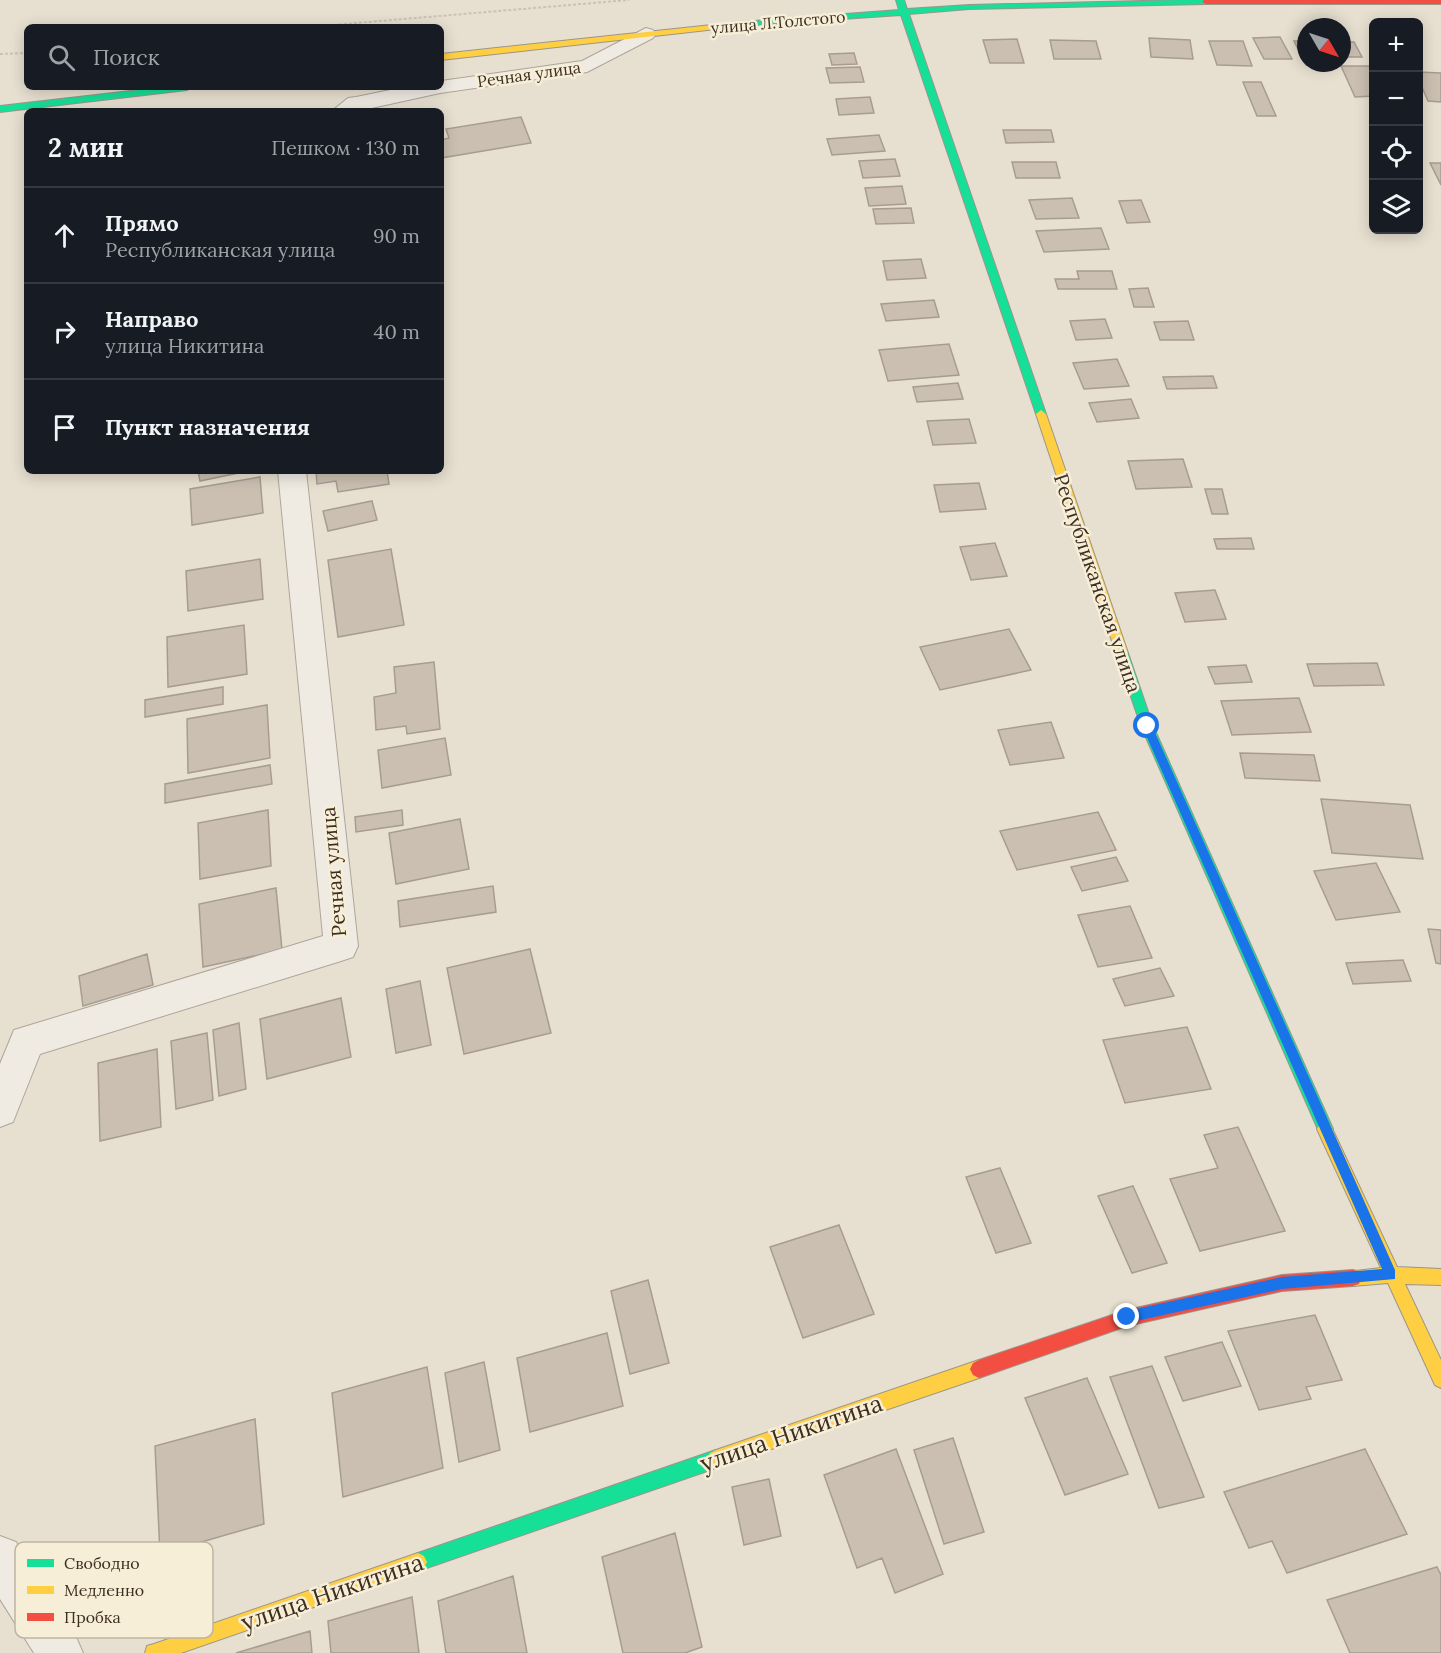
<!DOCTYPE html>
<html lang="ru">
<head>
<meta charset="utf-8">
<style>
	body { margin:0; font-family:Lora,serif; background:#242831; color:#f1f3f6 }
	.controls { position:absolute; right:18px; top:18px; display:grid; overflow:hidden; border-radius:9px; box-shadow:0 3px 15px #0003 }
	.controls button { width:54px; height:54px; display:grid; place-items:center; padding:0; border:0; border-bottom:2px solid #363941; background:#171b24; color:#f1f3f6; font:30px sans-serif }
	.compass { position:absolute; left:1297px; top:18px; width:54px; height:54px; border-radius:50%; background:#171b24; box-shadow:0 3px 15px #0003; rotate:129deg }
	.stop { position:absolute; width:18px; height:18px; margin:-14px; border:4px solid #1a73e8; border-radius:50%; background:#fff }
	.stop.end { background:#1a73e8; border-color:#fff; box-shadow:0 2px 6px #0008 }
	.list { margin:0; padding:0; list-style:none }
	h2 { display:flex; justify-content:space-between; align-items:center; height:78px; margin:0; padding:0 24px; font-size:26px }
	h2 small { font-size:20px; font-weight:400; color:#9ea1a6 }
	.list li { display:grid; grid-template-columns:39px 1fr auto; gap:18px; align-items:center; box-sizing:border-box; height:96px; padding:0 24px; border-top:2px solid #363941 }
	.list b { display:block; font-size:22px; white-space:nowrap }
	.list p { margin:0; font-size:20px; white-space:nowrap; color:#9ea1a6 }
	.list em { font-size:20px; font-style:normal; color:#9ea1a6 }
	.icon { flex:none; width:33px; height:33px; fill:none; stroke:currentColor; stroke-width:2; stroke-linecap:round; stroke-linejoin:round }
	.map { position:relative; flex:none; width:1441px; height:1653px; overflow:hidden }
	.search { position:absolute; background:#171b24; box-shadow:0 3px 15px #0003; left:24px; top:24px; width:420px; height:66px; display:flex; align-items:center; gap:15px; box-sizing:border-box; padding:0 21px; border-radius:9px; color:#9ea1a6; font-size:22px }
	.panel { position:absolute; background:#171b24; box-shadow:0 3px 15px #0003; left:24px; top:108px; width:420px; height:366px; border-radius:9px }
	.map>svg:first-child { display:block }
	.building { fill:#cbbfb2; stroke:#a89c90; stroke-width:1.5 }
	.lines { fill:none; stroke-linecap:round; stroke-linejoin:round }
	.street-casing { stroke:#ada599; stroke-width:2 }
	.fast-casing { stroke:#9c958a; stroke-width:2 }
	.slow-casing { stroke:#9c958a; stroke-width:2 }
	.jam-casing { stroke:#9c958a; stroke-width:2 }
	.path { stroke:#c8c2b9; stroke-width:2; stroke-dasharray:3 2; stroke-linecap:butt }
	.street { fill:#efebe3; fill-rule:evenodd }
	.fast { fill:#16e098; fill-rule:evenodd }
	.slow { fill:#ffcf43; fill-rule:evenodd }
	.jam { fill:#f24e42; fill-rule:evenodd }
	.route { fill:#1a73e8 }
	.labels { text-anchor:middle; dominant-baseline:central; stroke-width:5; stroke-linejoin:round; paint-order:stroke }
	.far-street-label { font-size:16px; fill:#3d2e20; stroke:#f7eed8 }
	.street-label { font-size:20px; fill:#3d2e20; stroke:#f7eed8 }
	.near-street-label { font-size:24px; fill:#3d2e20; stroke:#f7eed8 }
	.key { fill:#f7eed8; stroke:#bfb4a1; stroke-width:1.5 }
	.key-label { font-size:16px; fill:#3d2e20 }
</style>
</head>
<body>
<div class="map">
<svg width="1441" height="1653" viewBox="0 0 1441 1653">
	<rect width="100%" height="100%" fill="#e7e0d1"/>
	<path class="building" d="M1280,37L1292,59H1264L1253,38Z
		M1149,38L1190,40L1193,59L1151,57Z
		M1017,39L1024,63H990L983,40Z
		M1050,40L1096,41L1101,59H1054Z
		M1209,41H1243L1252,66L1217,65Z
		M1294,41H1306V63L1332,64L1306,65Z
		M1342,42H1354L1362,57H1342Z
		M854,53L857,64L832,65L829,54Z
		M1341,66H1374V96L1355,97Z
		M860,67L864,82L830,83L826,68Z
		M1418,72L1441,73V102L1428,101L1418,78Z
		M1243,82H1261L1276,116H1257Z
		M870,97L874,113L839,115L836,99Z
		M521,117L531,143L441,158V140L449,138L446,129Z
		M1003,130H1051L1054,142L1006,143Z
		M879,135L885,151L832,155L827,139Z
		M895,159L900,176L863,178L859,161Z
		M1012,162H1056L1060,178H1016Z
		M1430,163H1441V185Z
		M902,186L906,204L869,206L865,188Z
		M1072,198L1079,218L1036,219L1029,200Z
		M1141,200L1150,222L1127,223L1119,201Z
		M911,208L914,223L876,224L873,209Z
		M1101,228L1109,249L1044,252L1036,231Z
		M921,259L926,278L887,280L883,261Z
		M1077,271H1112L1117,289H1058L1055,279H1079Z
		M1148,288L1154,307H1134L1129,289Z
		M934,300L939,317L886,321L881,304Z
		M1105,319L1112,338L1076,340L1070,321Z
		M1188,321L1194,340H1160L1154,322Z
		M949,344L959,375L888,381L879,350Z
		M1117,359L1129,386L1084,389L1073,363Z
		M1213,376L1217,388L1167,389L1163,377Z
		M958,383L963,399L917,402L913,387Z
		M1131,399L1139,418L1097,422L1089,403Z
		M969,419L976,443L933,445L927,421Z
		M1183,459L1192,487L1136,489L1128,461Z
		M198,471H248L200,481Z
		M316,471H387L389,484L338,492L336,481L317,484Z
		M260,477L263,513L192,525L190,489Z
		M979,483L986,509L940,512L934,485Z
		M1205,489H1222L1228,514H1212Z
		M372,501L377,520L328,531L323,511Z
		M1251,538L1254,549H1217L1214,539Z
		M995,543L1007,576L971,580L960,547Z
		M391,549L404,625L338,637L328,560Z
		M260,559L263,599L188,611L186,571Z
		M1215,590L1226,619L1185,622L1175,593Z
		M244,625L247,674L168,687L167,637Z
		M1009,629L1031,670L940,690L920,647Z
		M434,662L440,729L407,734L406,726L376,730L374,697L396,693L394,667Z
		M1377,663L1384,685L1314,686L1307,664Z
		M1246,665L1252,682L1215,684L1208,667Z
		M223,687V704L145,717V700Z
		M1299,698L1311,732L1232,735L1221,701Z
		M267,705L270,758L188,773L187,719Z
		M1051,722L1064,758L1010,765L998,730Z
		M445,738L451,775L382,788L378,750Z
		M1240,753L1314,755L1320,781L1245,778Z
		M270,765L272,784L165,803V784Z
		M1321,799L1410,805L1423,859L1332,853Z
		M268,810L271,866L200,879L198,823Z
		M402,810L403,825L356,832L355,817Z
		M1098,812L1116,850L1017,870L1000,831Z
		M460,819L469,869L396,884L389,833Z
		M1116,857L1128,881L1082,891L1071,867Z
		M1376,863L1400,912L1336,920L1314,871Z
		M493,886L496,912L400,927L398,901Z
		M276,888L282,950L203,967L199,904Z
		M1130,906L1152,958L1098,967L1078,915Z
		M1428,929L1441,930V964L1436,963Z
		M530,949L551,1033L464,1054L447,968Z
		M147,954L153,985L83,1006L79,976Z
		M1403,960L1411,981L1353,984L1346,963Z
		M1160,968L1174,996L1125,1006L1113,979Z
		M420,981L431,1045L396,1053L386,989Z
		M341,998L351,1057L267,1079L260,1019Z
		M239,1023L246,1089L219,1096L213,1030Z
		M1187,1027L1211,1089L1125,1103L1103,1040Z
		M207,1033L213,1100L176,1109L171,1041Z
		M157,1049L161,1127L100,1141L98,1063Z
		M1238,1127L1285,1231L1200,1251L1170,1179L1218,1168L1204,1135Z
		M1000,1168L1031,1243L996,1253L966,1177Z
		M1133,1186L1167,1263L1132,1273L1098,1196Z
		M839,1225L874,1314L803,1338L770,1247Z
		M648,1280L669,1363L630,1374L611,1291Z
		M1315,1315L1342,1380L1306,1387L1311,1399L1259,1410L1228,1331Z
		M607,1333L623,1406L530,1432L517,1358Z
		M1222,1342L1241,1386L1183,1401L1165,1357Z
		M484,1362L500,1450L459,1462L445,1373Z
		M1152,1366L1204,1497L1159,1508L1110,1377Z
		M427,1367L443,1468L343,1497L332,1393Z
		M1087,1378L1128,1474L1065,1495L1025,1398Z
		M255,1419L264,1524L160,1554L155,1446Z
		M953,1438L984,1532L944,1544L914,1450Z
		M896,1449L943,1574L895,1593L882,1558L857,1568L824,1475Z
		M1365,1449L1407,1534L1287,1573L1272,1541L1249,1548L1224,1492Z
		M769,1479L781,1536L744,1545L732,1487Z
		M675,1533L702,1647L685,1653H623L602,1557Z
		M1437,1567L1441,1575V1653H1350L1327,1600Z
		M513,1576L527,1653H446L438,1601Z
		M412,1597L419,1653H331L328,1621Z
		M310,1631L312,1653H236Z"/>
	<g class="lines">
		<defs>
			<path id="street" d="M646,28L653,30L656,34L653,38L587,72L440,93L358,111H332L348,98L356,97L405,87H441V81L582,61Z
				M278,471H306L358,946L353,957L341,961L40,1054L13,1122L0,1127V1064L14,1030L323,936Z
				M0,1536L16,1542L76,1637L83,1653H34L0,1599Z"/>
			<path id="fast" d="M896,0H904L907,9L969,5L1185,0H1208L1210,2L1206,4L969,9L909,14L1046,414L1045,417L1041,418L1036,414L901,15L740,26L736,24L740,22L899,10Z
				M165,87H191L187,90L0,112V106Z
				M1122,648L1128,653L1153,726L1333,1129L1330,1134L1325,1136L1320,1134L1141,726L1116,653Z
				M716,1450L722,1453L725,1459L722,1465L716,1468L418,1571L412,1568L409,1562L412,1556L418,1553Z"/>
			<path id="slow" d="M740,22H743V26L441,60V54Z
				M1041,410L1046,414L1128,653L1126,656H1118L1116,653L1036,414Z
				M1325,1122L1330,1124L1397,1267L1441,1269V1285L1405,1284L1441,1360V1388L1435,1385L1388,1283L1353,1286L1347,1284L1345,1278L1347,1272L1381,1268L1317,1129L1320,1124Z
				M979,1360L985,1363L988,1369L985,1375L979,1378L716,1468L710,1465L707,1459L710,1453L716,1450Z
				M418,1553L424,1556L427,1562L424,1568L418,1571L181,1653H145L147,1646L154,1644Z"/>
			<path id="jam" d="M1204,0H1441V4H1206L1202,2Z
				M1353,1270L1359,1272L1361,1278L1359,1284L1353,1286L1282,1291L1127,1326L979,1378L973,1375L970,1369L973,1363L979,1360L1127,1310L1282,1275Z"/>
		</defs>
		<use href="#street" class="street-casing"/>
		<use href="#fast" class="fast-casing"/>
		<use href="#slow" class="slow-casing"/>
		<use href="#jam" class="jam-casing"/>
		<path class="path" d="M309,27L629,0
			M0,54L27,53"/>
		<use href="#street" class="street"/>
		<use href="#fast" class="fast"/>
		<use href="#slow" class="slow"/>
		<use href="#jam" class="jam"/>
	</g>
	<path class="route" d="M1147,722L1152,726L1395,1270V1279L1282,1289L1127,1323L1123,1322L1121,1317L1127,1311L1282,1277L1382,1269L1142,726Z"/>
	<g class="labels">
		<g class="far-street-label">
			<text transform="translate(778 22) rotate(-5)">улица Л.Толстого</text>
			<text transform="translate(529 74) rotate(-8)">Речная улица</text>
		</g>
		<g class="street-label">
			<text transform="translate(1098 583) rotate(71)">Республиканская улица</text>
			<text transform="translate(333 872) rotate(-95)">Речная улица</text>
		</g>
		<g class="near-street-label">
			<text transform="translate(791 1433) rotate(-19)">улица Никитина</text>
			<text transform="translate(332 1592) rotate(-19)">улица Никитина</text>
		</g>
	</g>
	<rect x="15" y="1542" width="198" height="96" rx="9" class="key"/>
	<rect x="27" y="1559" width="27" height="8" fill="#16e098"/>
	<rect x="27" y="1586" width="27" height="8" fill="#ffcf43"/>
	<rect x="27" y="1613" width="27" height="8" fill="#f24e42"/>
	<g class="key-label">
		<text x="64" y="1569">Свободно</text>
		<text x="64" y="1596">Медленно</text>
		<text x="64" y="1623">Пробка</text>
	</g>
</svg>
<div class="controls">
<button>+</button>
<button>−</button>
<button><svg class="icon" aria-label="locate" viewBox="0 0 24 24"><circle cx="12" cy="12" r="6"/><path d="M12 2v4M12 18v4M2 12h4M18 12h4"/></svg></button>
<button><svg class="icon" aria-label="layers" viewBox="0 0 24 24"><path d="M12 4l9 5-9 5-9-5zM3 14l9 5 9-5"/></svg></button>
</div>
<svg class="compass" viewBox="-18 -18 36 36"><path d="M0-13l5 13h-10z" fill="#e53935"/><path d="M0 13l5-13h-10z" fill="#9ea1a6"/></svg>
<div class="stop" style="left:1147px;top:726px"></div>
<div class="stop end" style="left:1127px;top:1317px"></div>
<div class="search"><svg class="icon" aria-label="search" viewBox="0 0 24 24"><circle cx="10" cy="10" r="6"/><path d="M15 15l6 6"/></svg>Поиск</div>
<section class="panel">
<h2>2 мин<small>Пешком · 130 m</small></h2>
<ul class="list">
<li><svg class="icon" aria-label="ahead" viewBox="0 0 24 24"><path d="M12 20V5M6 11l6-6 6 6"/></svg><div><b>Прямо</b><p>Республиканская улица</p></div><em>90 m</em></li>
<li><svg class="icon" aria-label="right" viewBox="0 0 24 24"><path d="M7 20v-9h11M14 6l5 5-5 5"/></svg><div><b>Направо</b><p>улица Никитина</p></div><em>40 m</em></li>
<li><svg class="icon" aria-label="arrive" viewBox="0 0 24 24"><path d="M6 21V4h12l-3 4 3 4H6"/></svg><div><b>Пункт назначения</b></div></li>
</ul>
</section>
</div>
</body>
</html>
